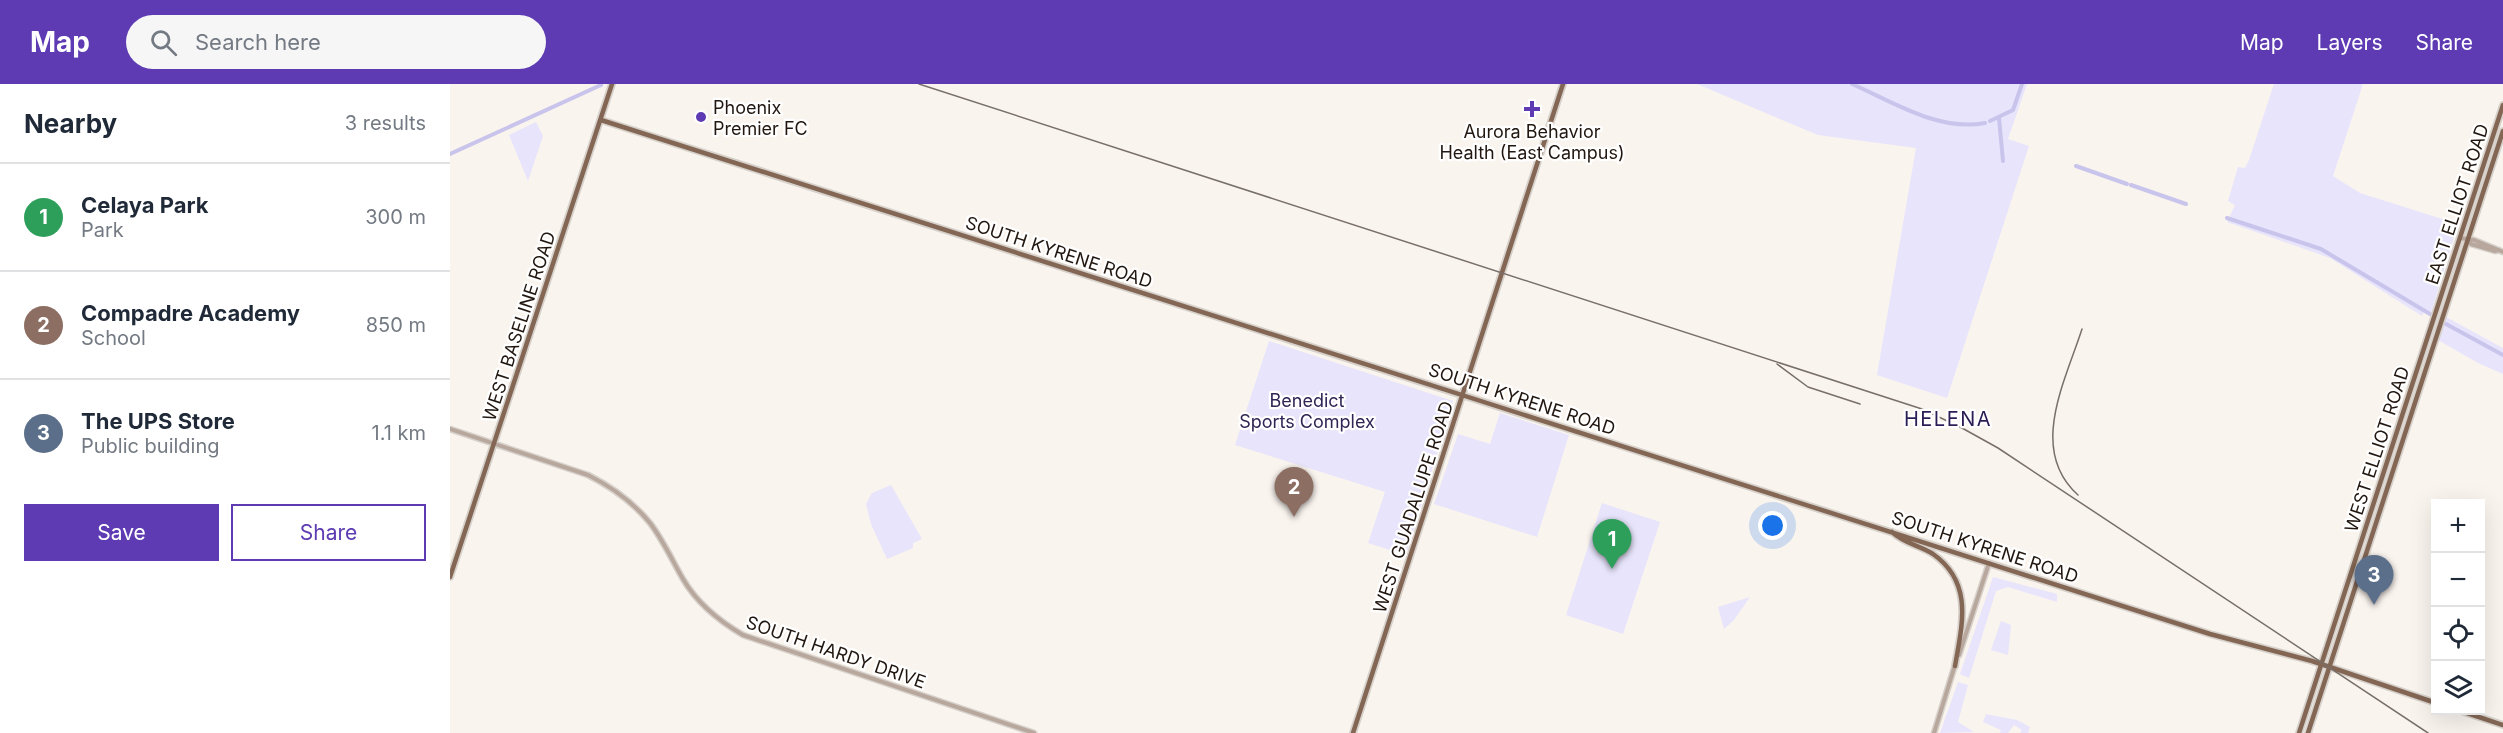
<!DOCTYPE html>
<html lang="en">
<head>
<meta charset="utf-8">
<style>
	body { margin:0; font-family:Inter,sans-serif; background:#f6f6f7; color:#1f2937 }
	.controls { position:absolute; right:18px; bottom:18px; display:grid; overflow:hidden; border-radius:0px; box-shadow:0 6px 24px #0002 }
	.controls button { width:54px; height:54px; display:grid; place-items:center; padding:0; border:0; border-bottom:2px solid #e0e1e3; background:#fff; color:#1f2937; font:30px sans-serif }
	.you { position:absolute; left:1323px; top:442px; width:21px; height:21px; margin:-15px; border:4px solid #fff; border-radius:50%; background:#1a73e8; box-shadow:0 0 0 9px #1a73e833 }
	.badge { display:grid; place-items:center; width:39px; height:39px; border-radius:50%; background:#5e3bb3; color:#fff; font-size:20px; font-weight:700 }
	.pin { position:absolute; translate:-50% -50px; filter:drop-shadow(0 2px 3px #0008) }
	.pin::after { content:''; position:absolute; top:32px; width:21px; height:18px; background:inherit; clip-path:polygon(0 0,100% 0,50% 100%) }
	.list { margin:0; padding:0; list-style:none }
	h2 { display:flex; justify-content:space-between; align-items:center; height:78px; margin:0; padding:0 24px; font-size:26px }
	h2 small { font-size:20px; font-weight:400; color:#747a83 }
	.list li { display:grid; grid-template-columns:39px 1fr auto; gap:18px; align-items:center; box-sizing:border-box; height:108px; padding:0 24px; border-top:2px solid #e0e1e3 }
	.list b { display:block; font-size:22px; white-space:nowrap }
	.list p { margin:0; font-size:20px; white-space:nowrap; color:#747a83 }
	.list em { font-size:20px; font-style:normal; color:#747a83 }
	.actions { display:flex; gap:12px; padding:18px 24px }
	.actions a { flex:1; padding:14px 0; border:2px solid #5e3bb3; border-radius:0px; text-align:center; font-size:21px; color:#5e3bb3 }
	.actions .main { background:#5e3bb3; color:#fff }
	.icon { flex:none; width:33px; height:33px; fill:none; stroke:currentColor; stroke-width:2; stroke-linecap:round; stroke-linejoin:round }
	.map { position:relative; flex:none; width:2053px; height:649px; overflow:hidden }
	header { display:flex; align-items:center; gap:36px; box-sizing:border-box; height:84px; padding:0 30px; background:#5e3bb3; color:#fff }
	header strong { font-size:28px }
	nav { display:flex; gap:33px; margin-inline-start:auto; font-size:21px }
	.search { width:420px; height:54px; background:#f6f6f7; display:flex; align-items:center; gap:15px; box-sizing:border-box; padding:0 21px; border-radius:33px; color:#747a83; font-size:22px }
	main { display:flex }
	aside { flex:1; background:#fff }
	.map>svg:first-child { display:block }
	.green { fill:#e7e4fb }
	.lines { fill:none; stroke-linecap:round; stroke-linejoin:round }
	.canal { stroke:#c9c4eb; stroke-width:4 }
	.minor-casing { stroke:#d7d1cb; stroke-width:7 }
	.major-casing { stroke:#d7d1cb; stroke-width:8 }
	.minor { stroke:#b8a79d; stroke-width:4 }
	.major { stroke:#836654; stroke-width:4.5 }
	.rail { stroke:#786f69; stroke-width:1.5 }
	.poi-dot { fill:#5e3bb3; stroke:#fff; stroke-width:2 }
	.labels { text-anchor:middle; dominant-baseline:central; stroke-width:4.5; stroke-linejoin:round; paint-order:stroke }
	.poi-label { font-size:18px; fill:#221710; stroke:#fff; text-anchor:start }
	.street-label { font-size:18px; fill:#221710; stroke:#fff }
	.park-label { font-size:18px; fill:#302555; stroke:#fff }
	.neighbourhood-label { font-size:20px; letter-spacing:1.5px; fill:#2d1d57; stroke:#fff }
</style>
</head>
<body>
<header>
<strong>Map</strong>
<div class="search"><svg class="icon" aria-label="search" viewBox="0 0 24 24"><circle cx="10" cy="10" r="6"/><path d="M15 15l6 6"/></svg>Search here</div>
<nav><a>Map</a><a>Layers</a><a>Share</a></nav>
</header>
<main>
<aside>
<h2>Nearby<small>3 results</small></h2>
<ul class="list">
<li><span class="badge" style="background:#2e9e5b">1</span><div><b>Celaya Park</b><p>Park</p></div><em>300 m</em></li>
<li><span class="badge" style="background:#8d6e63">2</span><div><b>Compadre Academy</b><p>School</p></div><em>850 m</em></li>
<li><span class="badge" style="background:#5c6f8a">3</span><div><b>The UPS Store</b><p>Public building</p></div><em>1.1 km</em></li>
</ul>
<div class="actions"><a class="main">Save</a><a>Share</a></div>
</aside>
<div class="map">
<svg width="2053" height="649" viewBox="0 0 2053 649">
	<rect width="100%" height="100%" fill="#faf4ef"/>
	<path class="green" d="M1247,0H1577L1558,55L1579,62L1497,314L1427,291L1466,64L1368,51Z
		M1824,0H1913L1883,92L1910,109L2008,140L1981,229L1975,226L1972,232L1880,174L1777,138L1785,121L1778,117L1788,83L1795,84L1799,76Z
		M86,38L93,52L78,97L59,51Z
		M1996,233L2053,264V290L2028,279L1988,256Z
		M819,257L1003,317L956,471L918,459L935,408L785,361Z
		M1050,329L1119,351L1087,453L984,420L1008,350L1040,360Z
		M441,401L472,455L463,459V464L437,475L421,440L416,420L422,409Z
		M1152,419L1210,438L1173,550L1116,531Z
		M1543,493L1607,510V518L1558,503L1546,507L1519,594L1510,590Z
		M1300,513L1284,536L1274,545L1268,523Z
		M1551,537L1561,541L1558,571L1541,566Z
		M1508,598L1518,601L1508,638L1524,648L1490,649Z
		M1536,630L1567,636L1580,643L1578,649H1570L1572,646L1564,641L1558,649H1550L1551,646L1533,638Z"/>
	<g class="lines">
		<path class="canal" d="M1402,0C1443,18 1489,48 1535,39
			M1549,34L1553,77
			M1540,37L1563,26L1572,0
			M0,70L151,1
			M1626,82L1677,100
			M1681,101L1736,120
			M1777,134L1871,165L1980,230
			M1996,240L2053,271"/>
		<defs>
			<path id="minor" d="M2010,154L2024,156L2053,168
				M2018,156L2021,160L2045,167L2049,166
				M0,345L138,391C162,403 183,418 200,439C213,456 222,476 233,495C247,519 269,537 293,551L584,649
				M1509,571L1539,479
				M1484,649L1505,581"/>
			<path id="major" d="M151,36L1760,550L1862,577L1986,619
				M1442,448C1455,460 1469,461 1483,470C1524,499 1512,541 1505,582
				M0,493L162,0
				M2008,626L2053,641
				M903,649L1113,0
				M1849,649L2053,21
				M1858,649L2053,47"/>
		</defs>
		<use href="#minor" class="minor-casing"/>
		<use href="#major" class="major-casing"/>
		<use href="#minor" class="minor"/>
		<use href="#major" class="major"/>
		<path class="rail" d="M469,0L1472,325L1512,344L1548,364L1978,649
			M1327,280L1358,303L1410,320
			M1628,411C1578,366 1615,298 1632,245"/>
	</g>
	<g class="poi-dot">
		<path d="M1079 16h6v6h6v6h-6v6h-6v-6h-6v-6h6z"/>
		<circle cx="251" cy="33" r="6"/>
	</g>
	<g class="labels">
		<g class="poi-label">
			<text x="263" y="23">Phoenix<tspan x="263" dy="21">Premier FC</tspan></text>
			<text x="1082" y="47" text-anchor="middle">Aurora Behavior<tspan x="1082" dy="21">Health (East Campus)</tspan></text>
		</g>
		<g class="street-label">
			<text transform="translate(2007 120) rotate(-72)">EAST ELLIOT ROAD</text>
			<text transform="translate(609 168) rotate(18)">SOUTH KYRENE ROAD</text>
			<text transform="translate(69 242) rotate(-72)">WEST BASELINE ROAD</text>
			<text transform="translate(1072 315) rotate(18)">SOUTH KYRENE ROAD</text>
			<text transform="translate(1927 365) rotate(-72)">WEST ELLIOT ROAD</text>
			<text transform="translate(963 423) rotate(-72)">WEST GUADALUPE ROAD</text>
			<text transform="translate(1535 463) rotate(18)">SOUTH KYRENE ROAD</text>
			<text transform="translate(386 568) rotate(19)">SOUTH HARDY DRIVE</text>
		</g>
		<g class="park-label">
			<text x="857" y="316">Benedict<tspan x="857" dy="21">Sports Complex</tspan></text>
		</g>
		<g class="neighbourhood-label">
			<text x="1498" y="335">HELENA</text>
		</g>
	</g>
</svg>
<div class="controls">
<button>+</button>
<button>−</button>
<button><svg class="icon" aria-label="locate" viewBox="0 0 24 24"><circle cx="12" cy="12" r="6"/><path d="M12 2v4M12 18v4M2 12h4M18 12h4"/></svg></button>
<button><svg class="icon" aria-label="layers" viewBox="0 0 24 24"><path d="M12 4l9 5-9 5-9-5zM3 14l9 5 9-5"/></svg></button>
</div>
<div class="you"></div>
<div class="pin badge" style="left:1162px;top:485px;background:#2e9e5b">1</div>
<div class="pin badge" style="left:844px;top:433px;background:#8d6e63">2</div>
<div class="pin badge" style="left:1924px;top:521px;background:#5c6f8a">3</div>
</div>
</main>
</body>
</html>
